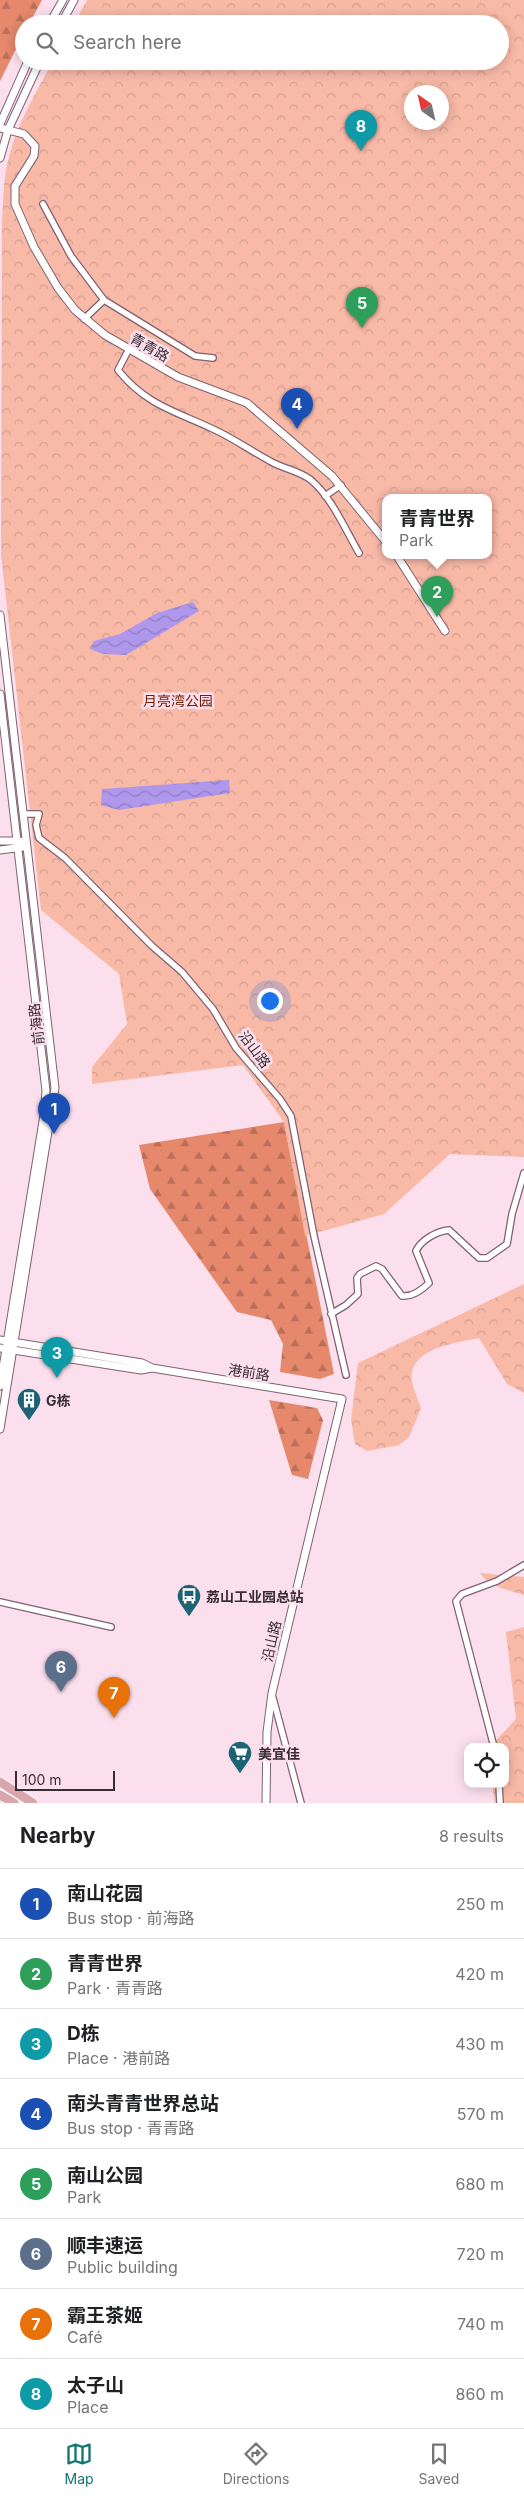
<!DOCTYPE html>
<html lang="en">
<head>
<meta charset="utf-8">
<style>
	body { margin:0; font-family:Inter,"Noto Sans SC",sans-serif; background:#f2f2f2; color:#202124 }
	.controls { position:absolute; right:15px; bottom:15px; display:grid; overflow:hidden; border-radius:10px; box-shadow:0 2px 12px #0003 }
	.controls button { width:45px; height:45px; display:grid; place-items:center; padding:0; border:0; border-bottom:1px solid #e0e0e0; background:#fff; color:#202124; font:25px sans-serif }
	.compass { position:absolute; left:404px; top:85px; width:45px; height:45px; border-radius:50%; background:#fff; box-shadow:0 2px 12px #0003; rotate:326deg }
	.scale { position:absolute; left:15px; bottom:12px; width:100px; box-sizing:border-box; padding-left:5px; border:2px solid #392c32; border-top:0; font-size:14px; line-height:18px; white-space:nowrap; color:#392c32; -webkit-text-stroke:4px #fbdfed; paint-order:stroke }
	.you { position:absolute; left:269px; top:1000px; width:18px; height:18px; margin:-12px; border:4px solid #fff; border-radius:50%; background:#1a73e8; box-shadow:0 0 0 8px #1a73e833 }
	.badge { display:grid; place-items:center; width:32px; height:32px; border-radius:50%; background:#0f766e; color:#fff; font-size:16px; font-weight:700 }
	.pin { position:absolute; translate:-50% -41px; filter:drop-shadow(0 1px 2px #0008) }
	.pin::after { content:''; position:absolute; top:26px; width:18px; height:15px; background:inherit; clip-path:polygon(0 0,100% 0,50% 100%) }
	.popup { position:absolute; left:382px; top:494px; width:110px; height:65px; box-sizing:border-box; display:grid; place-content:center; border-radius:10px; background:#fff; filter:drop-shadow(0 1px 4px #0005); font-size:16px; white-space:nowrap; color:#757577 }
	.popup b { font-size:19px; color:#202124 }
	.popup::after { content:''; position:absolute; left:50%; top:100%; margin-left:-10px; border:10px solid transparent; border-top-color:#fff }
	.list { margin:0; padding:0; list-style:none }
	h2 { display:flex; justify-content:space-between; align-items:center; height:65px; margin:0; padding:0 20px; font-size:21px }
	h2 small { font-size:16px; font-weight:400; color:#757577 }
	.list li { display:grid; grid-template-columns:32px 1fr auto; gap:15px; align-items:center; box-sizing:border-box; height:70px; padding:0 20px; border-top:1px solid #e0e0e0 }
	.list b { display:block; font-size:19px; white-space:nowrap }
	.list p { margin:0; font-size:16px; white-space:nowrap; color:#757577 }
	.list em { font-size:16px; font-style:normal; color:#757577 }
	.icon { flex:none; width:28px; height:28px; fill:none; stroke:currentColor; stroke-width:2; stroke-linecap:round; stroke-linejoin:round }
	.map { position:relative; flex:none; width:524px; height:1803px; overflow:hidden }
	.search { position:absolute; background:#fff; box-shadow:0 2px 12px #0003; left:15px; right:15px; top:15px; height:55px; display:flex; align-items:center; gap:12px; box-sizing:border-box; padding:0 18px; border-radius:28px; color:#757577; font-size:19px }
	.sheet { height:625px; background:#fff }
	nav { display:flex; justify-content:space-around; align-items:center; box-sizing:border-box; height:70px; border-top:1px solid #e0e0e0; background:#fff; font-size:14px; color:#757577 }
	nav a { display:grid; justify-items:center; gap:2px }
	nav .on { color:#0f766e }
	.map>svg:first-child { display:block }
	.forest { fill:url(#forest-firs) }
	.park { fill:url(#park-crowns); fill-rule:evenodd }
	.water { fill:url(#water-waves) }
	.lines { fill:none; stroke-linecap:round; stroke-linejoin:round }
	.minor-casing { stroke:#7f6170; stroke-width:8 }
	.tertiary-casing { stroke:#7f6170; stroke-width:9 }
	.primary-casing { stroke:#fff; stroke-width:11 }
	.minor { stroke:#fff; stroke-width:5.5 }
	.tertiary { stroke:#fff; stroke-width:7 }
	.primary { stroke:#d9a6ad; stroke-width:9 }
	.labels { text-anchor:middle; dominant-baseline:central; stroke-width:5; stroke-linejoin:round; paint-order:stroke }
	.street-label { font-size:14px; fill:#392c32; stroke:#fbdfed }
	.park-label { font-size:14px; fill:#732003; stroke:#fbdfed }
	.poi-label { font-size:14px; font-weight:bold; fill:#392c32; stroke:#fbdfed; text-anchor:start }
</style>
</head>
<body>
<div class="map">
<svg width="524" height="1803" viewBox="0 0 524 1803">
	<defs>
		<pattern id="forest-firs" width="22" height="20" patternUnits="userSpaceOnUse" patternTransform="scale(1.25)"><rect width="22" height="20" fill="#e5886c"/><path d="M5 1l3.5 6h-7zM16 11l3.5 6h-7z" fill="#bb6f59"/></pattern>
		<pattern id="park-crowns" width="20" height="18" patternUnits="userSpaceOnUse" patternTransform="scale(1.25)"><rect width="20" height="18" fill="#f8b9a7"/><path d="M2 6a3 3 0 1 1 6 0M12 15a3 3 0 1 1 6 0" fill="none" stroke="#d59f90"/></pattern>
		<pattern id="water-waves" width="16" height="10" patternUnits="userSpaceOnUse" patternTransform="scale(1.25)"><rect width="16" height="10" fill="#af98ec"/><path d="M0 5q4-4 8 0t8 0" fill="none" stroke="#8f7cc0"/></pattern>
	</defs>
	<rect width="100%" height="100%" fill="#fbdfed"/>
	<path class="forest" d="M0,0H42L29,24H24V33L0,81Z
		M284,1122L334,1374L320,1379L280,1372L283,1344L271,1320L237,1312L150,1189L139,1145Z
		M269,1400L317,1408L323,1420L308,1479L292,1475Z"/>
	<path class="park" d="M87,0H524V1157L450,1154L384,1214L305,1236L284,1122L243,1065L92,1084V1067L127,1024L119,974L41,910L1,554L2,226C3,202 3,176 10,153C19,120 37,91 53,61H500V24H74ZM412,92H442V122H412ZM386,498H488V556H386Z
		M524,1284V1393L507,1384L479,1338C456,1343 407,1348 412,1382C414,1391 418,1400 421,1408L409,1437L399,1445L367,1451L355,1444L351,1420L358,1363Z
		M480,1573L524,1577V1595C509,1590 489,1587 480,1573Z
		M524,1627V1803H495L492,1784H505V1747H490L516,1719L506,1632Z"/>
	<path class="water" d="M193,602L199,611L126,655L103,654L90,649L94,641L120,634L157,613Z
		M229,780L230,793L119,810L101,805L102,789Z"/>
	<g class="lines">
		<defs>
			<path id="minor" d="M43,204L71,256L104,300L195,356L213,358
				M84,319L104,300
				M129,349L118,370C146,405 175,411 213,429C233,438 251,451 270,461C283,469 298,470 311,480C332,498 345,529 359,553
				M325,496L341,485
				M24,814H39L36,825L39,838L65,858L152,946L182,972L213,1009L236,1048L280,1099L291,1116L314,1236L346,1375
				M331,1314L346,1305L358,1294L357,1278L360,1274L376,1266L382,1269L402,1296C412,1297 422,1290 429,1283L416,1251C421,1240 437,1231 449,1230L479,1258H487L507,1244L512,1214L524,1173
				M0,1602L111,1627
				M273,1698L301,1803
				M494,1747L456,1601L462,1594L497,1581L524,1565
				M499,1784L500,1803"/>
			<path id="tertiary" d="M49,24L63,0
				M61,24L74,0
				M0,124L28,61
				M0,128L24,134L35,146L34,156L15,186V204L34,247L58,288L75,310L105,335L178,377L247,403L332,476L386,542
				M0,158L8,130L40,61
				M397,556L445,631
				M0,615L55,1088L0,1429
				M0,694L46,1091L44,1115L0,1386
				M0,841H20
				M0,850L23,847
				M0,1340L142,1363L152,1368
				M0,1348L141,1370L152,1368L342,1399L272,1693L267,1732L266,1803"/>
			<path id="primary" d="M0,1782L33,1803
				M0,1795L14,1803"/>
		</defs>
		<use href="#minor" class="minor-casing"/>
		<use href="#tertiary" class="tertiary-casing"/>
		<use href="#primary" class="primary-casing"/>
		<use href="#minor" class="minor"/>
		<use href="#tertiary" class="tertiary"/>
		<use href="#primary" class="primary"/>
	</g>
	<defs>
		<symbol id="building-pin" viewBox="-11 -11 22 30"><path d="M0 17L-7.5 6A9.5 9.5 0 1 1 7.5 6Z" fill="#1e6275" stroke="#fbdfed"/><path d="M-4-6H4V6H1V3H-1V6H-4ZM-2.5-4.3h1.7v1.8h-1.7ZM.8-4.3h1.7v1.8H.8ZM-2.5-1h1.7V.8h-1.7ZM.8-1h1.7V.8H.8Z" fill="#fff"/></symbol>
		<symbol id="bus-pin" viewBox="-11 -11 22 30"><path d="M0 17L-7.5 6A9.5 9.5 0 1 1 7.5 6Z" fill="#1e6275" stroke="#fbdfed"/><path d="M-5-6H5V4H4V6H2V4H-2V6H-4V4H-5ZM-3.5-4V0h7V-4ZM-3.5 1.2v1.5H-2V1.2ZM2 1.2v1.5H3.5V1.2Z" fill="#fff"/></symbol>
		<symbol id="supermarket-pin" viewBox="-11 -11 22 30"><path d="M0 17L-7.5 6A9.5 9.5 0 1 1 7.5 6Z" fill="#1e6275" stroke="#fbdfed"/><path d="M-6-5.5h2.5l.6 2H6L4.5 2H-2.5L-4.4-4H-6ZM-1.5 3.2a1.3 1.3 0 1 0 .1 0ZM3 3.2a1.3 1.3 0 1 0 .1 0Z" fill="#fff"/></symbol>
	</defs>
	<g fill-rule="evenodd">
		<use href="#building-pin" x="15" y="1386" width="28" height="38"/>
		<use href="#bus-pin" x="175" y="1582" width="28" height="38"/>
		<use href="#supermarket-pin" x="226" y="1739" width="28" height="38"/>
	</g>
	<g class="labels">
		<g class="street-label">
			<text transform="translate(150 347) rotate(30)">青青路</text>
			<text transform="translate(36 1024) rotate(-97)">前海路</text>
			<text transform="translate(255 1049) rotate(53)">沿山路</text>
			<text transform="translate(249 1372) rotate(9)">港前路</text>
			<text transform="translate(271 1641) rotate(-77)">沿山路</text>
		</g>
		<g class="park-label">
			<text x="178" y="700">月亮湾公园</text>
		</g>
		<g class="poi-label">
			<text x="46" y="1400">G栋</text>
			<text x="206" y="1596">荔山工业园总站</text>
			<text x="258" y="1753">美宜佳</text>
		</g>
	</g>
</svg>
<div class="controls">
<button><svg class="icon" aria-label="locate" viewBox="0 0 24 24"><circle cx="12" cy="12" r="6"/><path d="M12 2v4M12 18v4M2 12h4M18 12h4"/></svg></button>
</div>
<svg class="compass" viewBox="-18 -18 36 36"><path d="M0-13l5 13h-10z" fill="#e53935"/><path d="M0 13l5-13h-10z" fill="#757577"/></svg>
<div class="scale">100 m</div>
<div class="you"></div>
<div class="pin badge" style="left:54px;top:1134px;background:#1a4fb4">1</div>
<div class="pin badge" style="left:437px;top:617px;background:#2e9e5b">2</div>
<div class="popup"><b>青青世界</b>Park</div>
<div class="pin badge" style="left:57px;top:1378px;background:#0f9aa8">3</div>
<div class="pin badge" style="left:297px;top:429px;background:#1a4fb4">4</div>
<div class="pin badge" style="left:362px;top:328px;background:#2e9e5b">5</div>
<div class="pin badge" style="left:61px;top:1692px;background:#5c6f8a">6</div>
<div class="pin badge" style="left:114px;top:1718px;background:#e8710a">7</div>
<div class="pin badge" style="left:361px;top:151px;background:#0f9aa8">8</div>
<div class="search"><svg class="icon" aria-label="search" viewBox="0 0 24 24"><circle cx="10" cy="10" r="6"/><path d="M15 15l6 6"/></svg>Search here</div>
</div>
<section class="sheet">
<h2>Nearby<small>8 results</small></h2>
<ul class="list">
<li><span class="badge" style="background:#1a4fb4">1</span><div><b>南山花园</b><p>Bus stop · 前海路</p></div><em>250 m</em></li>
<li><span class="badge" style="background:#2e9e5b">2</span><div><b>青青世界</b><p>Park · 青青路</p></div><em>420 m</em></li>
<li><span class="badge" style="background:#0f9aa8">3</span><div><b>D栋</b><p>Place · 港前路</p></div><em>430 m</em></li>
<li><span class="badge" style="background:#1a4fb4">4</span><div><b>南头青青世界总站</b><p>Bus stop · 青青路</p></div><em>570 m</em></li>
<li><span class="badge" style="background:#2e9e5b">5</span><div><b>南山公园</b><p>Park</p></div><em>680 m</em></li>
<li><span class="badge" style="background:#5c6f8a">6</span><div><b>顺丰速运</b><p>Public building</p></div><em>720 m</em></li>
<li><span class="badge" style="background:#e8710a">7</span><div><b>霸王茶姬</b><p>Café</p></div><em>740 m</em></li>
<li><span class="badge" style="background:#0f9aa8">8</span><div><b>太子山</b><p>Place</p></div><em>860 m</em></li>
</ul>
</section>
<nav>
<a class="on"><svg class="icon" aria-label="map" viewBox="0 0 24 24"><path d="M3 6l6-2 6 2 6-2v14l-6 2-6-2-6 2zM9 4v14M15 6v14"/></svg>Map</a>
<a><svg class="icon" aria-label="directions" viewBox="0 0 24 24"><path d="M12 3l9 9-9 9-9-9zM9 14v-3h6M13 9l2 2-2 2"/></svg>Directions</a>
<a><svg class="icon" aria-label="saved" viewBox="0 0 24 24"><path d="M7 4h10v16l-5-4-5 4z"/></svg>Saved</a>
</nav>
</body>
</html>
